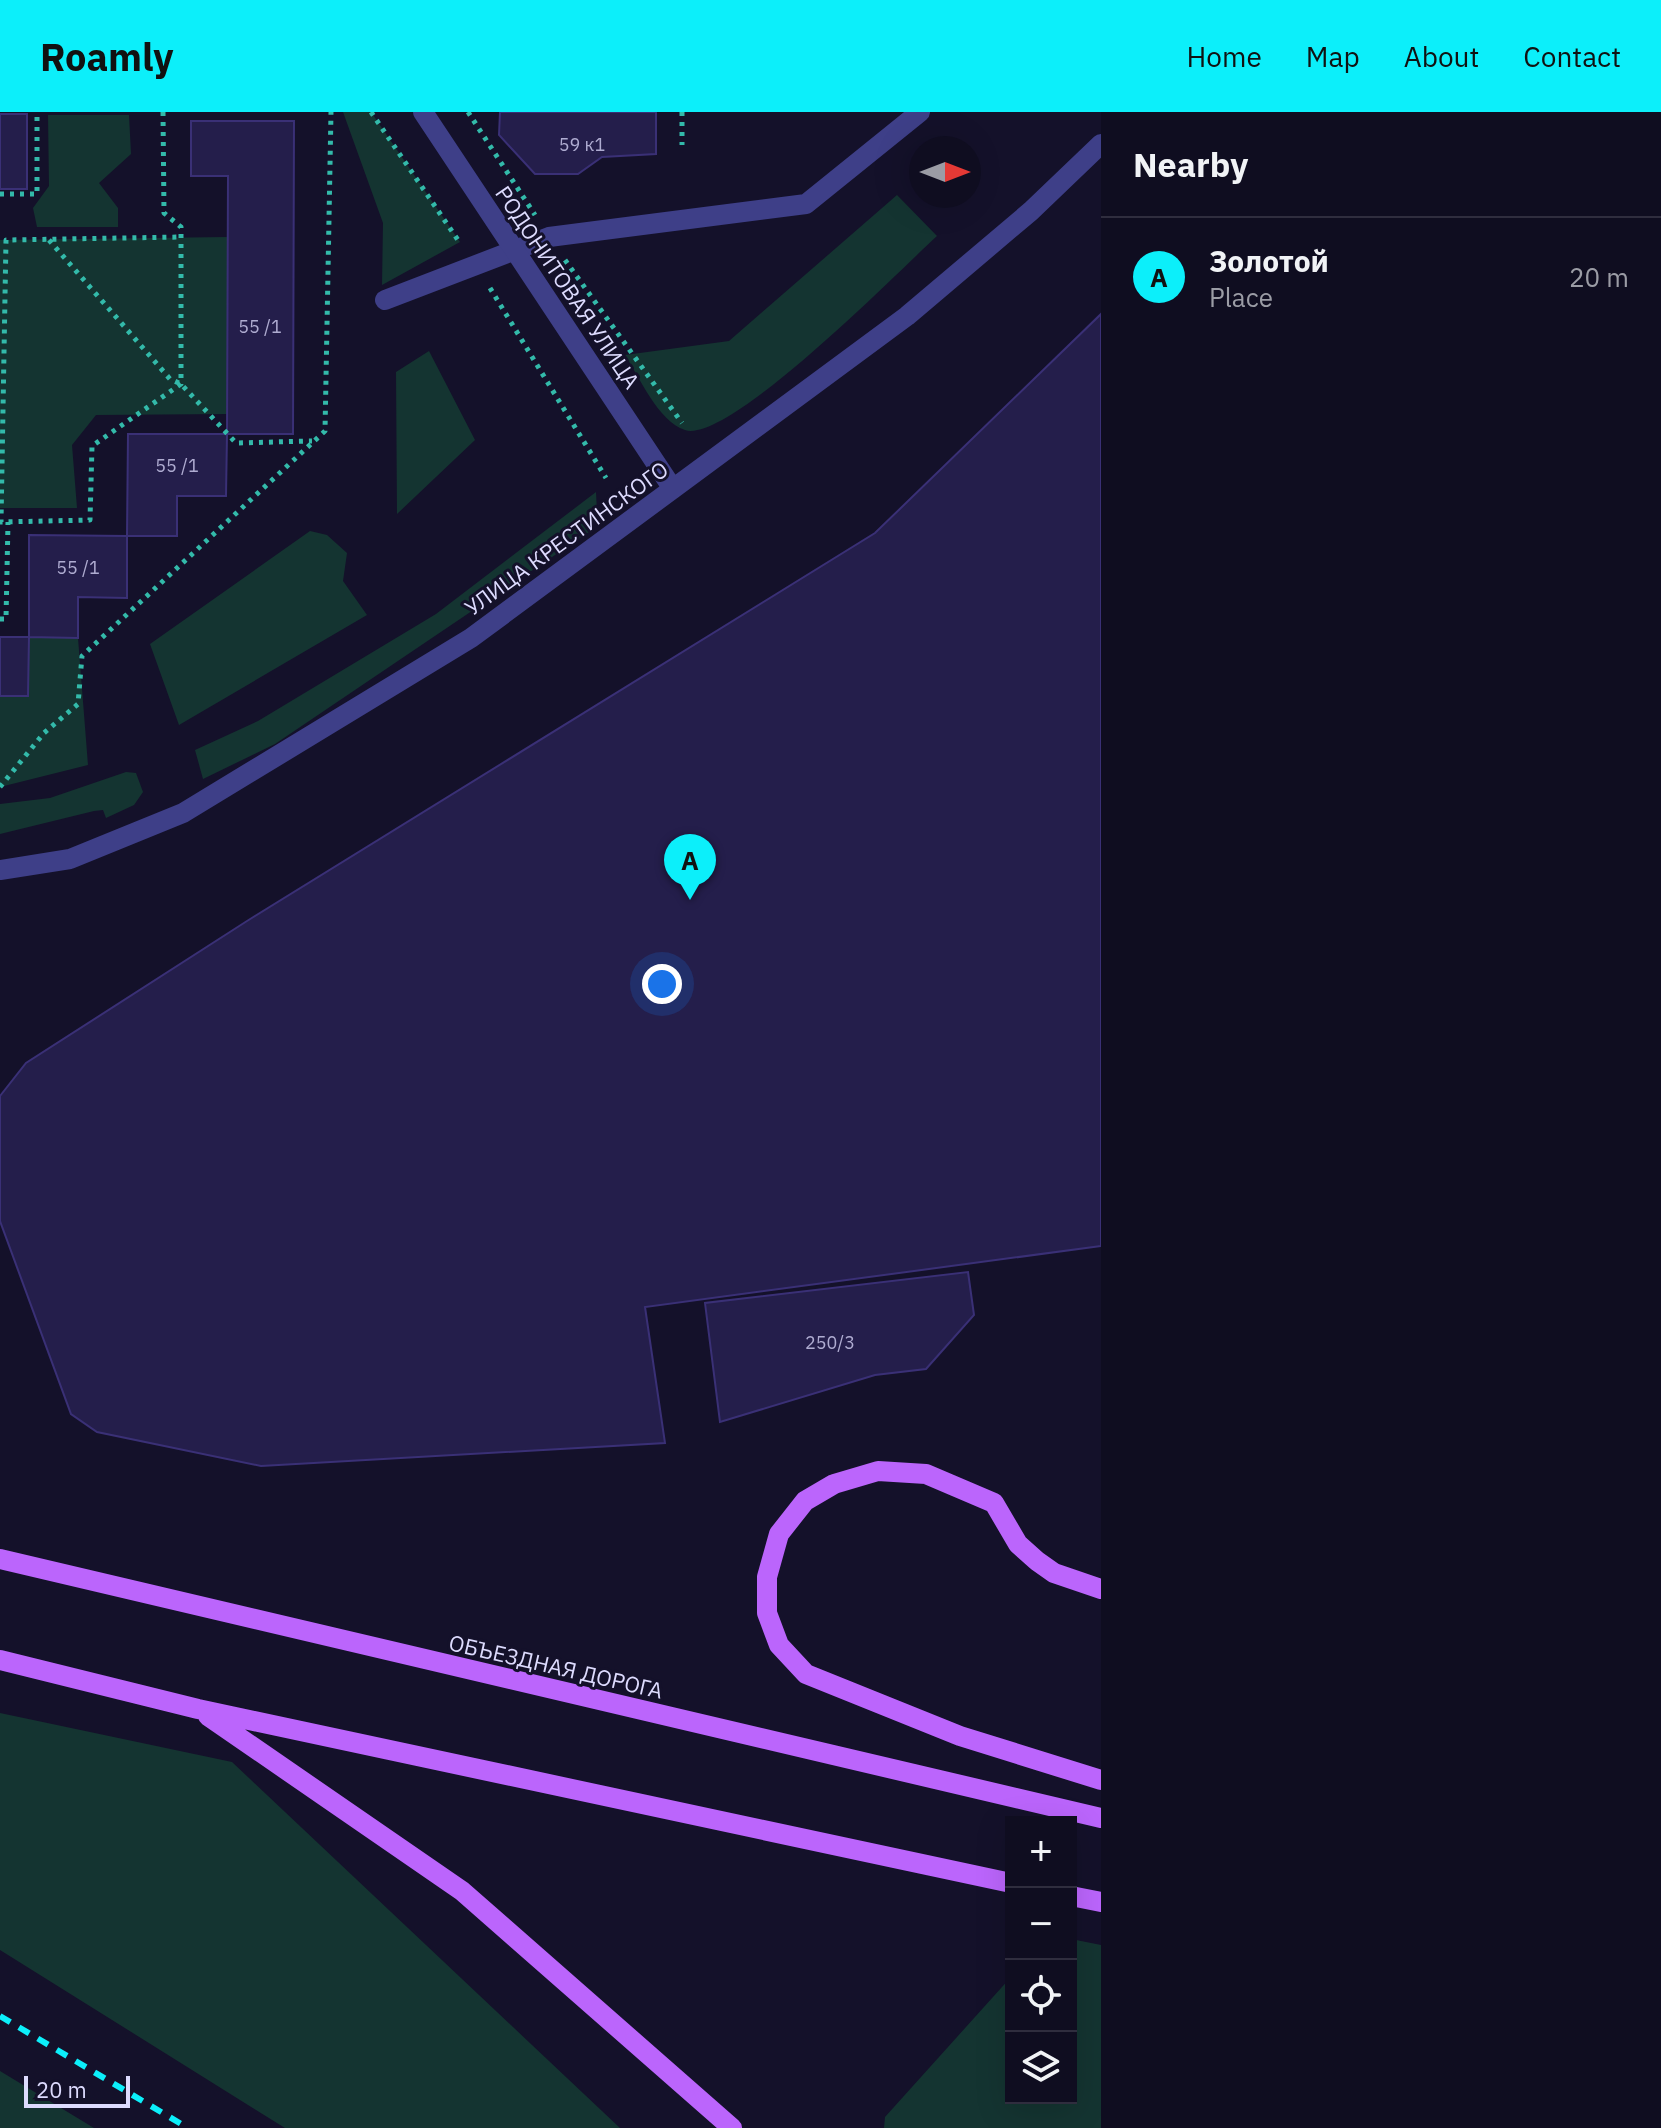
<!DOCTYPE html>
<html lang="en">
<head>
<meta charset="utf-8">
<style>
	body { margin:0; font-family:"IBM Plex Sans",sans-serif; background:#181629; color:#f1f3f6 }
	.controls { position:absolute; right:24px; bottom:24px; display:grid; overflow:hidden; border-radius:0px; box-shadow:0 8px 32px #0002 }
	.controls button { width:72px; height:72px; display:grid; place-items:center; padding:0; border:0; border-bottom:2px solid #2f2d3e; background:#0f0d20; color:#f1f3f6; font:40px sans-serif }
	.compass { position:absolute; left:909px; top:24px; width:72px; height:72px; border-radius:50%; background:#0f0d20; box-shadow:0 8px 32px #0002; rotate:90deg }
	.scale { position:absolute; left:24px; bottom:20px; width:106px; box-sizing:border-box; padding-left:8px; border:4px solid #dddbfe; border-top:0; font-size:22px; line-height:28px; white-space:nowrap; color:#dddbfe; -webkit-text-stroke:6px #14112a; paint-order:stroke }
	.you { position:absolute; left:662px; top:872px; width:28px; height:28px; margin:-20px; border:6px solid #fff; border-radius:50%; background:#1a73e8; box-shadow:0 0 0 12px #1a73e833 }
	.badge { display:grid; place-items:center; width:52px; height:52px; border-radius:50%; background:#0ceffa; color:#111; font-size:26px; font-weight:700 }
	.pin { position:absolute; translate:-50% -66px; filter:drop-shadow(0 2px 4px #0008) }
	.pin::after { content:''; position:absolute; top:42px; width:28px; height:24px; background:inherit; clip-path:polygon(0 0,100% 0,50% 100%) }
	.list { margin:0; padding:0; list-style:none }
	h2 { display:flex; justify-content:space-between; align-items:center; height:104px; margin:0; padding:0 32px; font-size:34px }
	h2 small { font-size:26px; font-weight:400; color:#9b9ca5 }
	.list li { display:grid; grid-template-columns:52px 1fr auto; gap:24px; align-items:center; box-sizing:border-box; height:120px; padding:0 32px; border-top:2px solid #2f2d3e }
	.list b { display:block; font-size:30px; white-space:nowrap }
	.list p { margin:0; font-size:26px; white-space:nowrap; color:#9b9ca5 }
	.list em { font-size:26px; font-style:normal; color:#9b9ca5 }
	.icon { flex:none; width:44px; height:44px; fill:none; stroke:currentColor; stroke-width:2; stroke-linecap:round; stroke-linejoin:round }
	.map { position:relative; flex:none; width:1101px; height:2016px; overflow:hidden }
	header { display:flex; align-items:center; gap:48px; box-sizing:border-box; height:112px; padding:0 40px; background:#0ceffa; color:#111 }
	header strong { font-size:38px }
	nav { display:flex; gap:44px; margin-inline-start:auto; font-size:28px }
	main { display:flex }
	aside { flex:1; background:#0f0d20 }
	.map>svg:first-child { display:block }
	.green { fill:#143431 }
	.building { fill:#241e4b; stroke:#3a3076; stroke-width:2 }
	.lines { fill:none; stroke-linecap:round; stroke-linejoin:round }
	.path { stroke:#33baaa; stroke-width:5; stroke-dasharray:4 6; stroke-linecap:butt }
	.service { stroke:#3e3f88; stroke-width:20 }
	.tertiary { stroke:#3e3f88; stroke-width:20 }
	.primary { stroke:#bb65fc; stroke-width:20 }
	.rail { stroke:#0ceffa; stroke-width:6; stroke-dasharray:12 10; stroke-linecap:butt }
	.labels { text-anchor:middle; dominant-baseline:central; stroke-width:6; stroke-linejoin:round; paint-order:stroke }
	.number-label { font-size:18px; fill:#afacd1 }
	.street-label { font-size:22px; fill:#dddbfe; stroke:#14112a }
</style>
</head>
<body>
<header>
<strong>Roamly</strong>
<nav><a>Home</a><a>Map</a><a>About</a><a>Contact</a></nav>
</header>
<main>
<div class="map">
<svg width="1101" height="2016" viewBox="0 0 1101 2016">
	<rect width="100%" height="100%" fill="#14112a"/>
	<path class="green" d="M343,0H371L460,130L382,173L383,111Z
		M48,3H129L131,42L99,71L118,96V115H37L33,96L49,74Z
		M897,83L937,124C900,158 728,333 685,318C658,309 640,266 625,243L729,229Z
		M227,125V302L96,303L72,333L77,396H0V128Z
		M429,239L475,328L397,402L396,260Z
		M596,380L597,400L592,418L275,632L203,667L195,638L258,609L436,502Z
		M310,419L327,423L347,441L343,469L367,503L179,613L150,532Z
		M29,525L78,526L88,653L0,675V584Z
		M126,660L136,661L143,680L134,693L106,706L103,698L94,699L0,722V692L50,686Z
		M0,1601L232,1650L620,2016H285L0,1838Z
		M1071,1827L1101,1833V2016H884L885,2005L1011,1865V1986H1071Z
		M0,1959L94,2016H0Z"/>
	<path class="building" d="M500,0H656V42L602,45L578,62H535L499,23Z
		M0,2H27V77H0Z
		M191,9H294L293,322H227L228,64H191Z
		M1101,202V1134L645,1195L665,1331L261,1354L97,1320L71,1302L0,1109V984L26,951L247,809L875,421Z
		M128,322H227L226,384H177V424H127Z
		M29,423L127,424V486L78,485V526L29,525Z
		M0,525H29L28,584H0Z
		M968,1160L974,1203L926,1257L875,1263L720,1310L705,1191Z"/>
	<g class="lines">
		<path class="path" d="M163,0L164,101L181,115V272L92,334L90,408L1,410L6,128L181,125
			M371,0L460,131
			M468,0L535,103
			M682,0V33
			M0,82H37V0
			M49,128L170,267L181,272L236,331L312,329
			M565,148L682,311
			M490,176L606,366
			M0,507H6L8,410
			M0,675L44,621L78,592L82,544L325,319L331,0"/>
		<path class="service" d="M385,188L549,125L806,92L920,0"/>
		<path class="tertiary" d="M423,0L673,377
			M0,758L70,747L183,701L471,526L907,204L1031,99L1101,32"/>
		<path class="primary" d="M0,1447L1101,1706
			M1101,1477L1054,1461L1037,1449L1018,1432L994,1391L926,1362L878,1359L834,1372L805,1389L779,1422L767,1465V1501L779,1533L806,1562L960,1624L1101,1668
			M0,1548L198,1597L1011,1771
			M208,1604L462,1779L732,2016
			M1071,1784L1101,1790"/>
		<path class="rail" d="M0,1904L188,2016"/>
	</g>
	<g class="labels">
		<g class="number-label">
			<text x="582" y="32">59 к1</text>
			<text x="260" y="214">55 /1</text>
			<text x="177" y="353">55 /1</text>
			<text x="78" y="455">55 /1</text>
			<text x="830" y="1230">250/3</text>
		</g>
		<g class="street-label">
			<text transform="translate(568 175) rotate(56)">РОДОНИТОВАЯ УЛИЦА</text>
			<text transform="translate(566 426) rotate(-36)">УЛИЦА КРЕСТИНСКОГО</text>
			<text transform="translate(556 1554) rotate(13)">ОБЪЕЗДНАЯ ДОРОГА</text>
		</g>
	</g>
</svg>
<div class="controls">
<button>+</button>
<button>−</button>
<button><svg class="icon" aria-label="locate" viewBox="0 0 24 24"><circle cx="12" cy="12" r="6"/><path d="M12 2v4M12 18v4M2 12h4M18 12h4"/></svg></button>
<button><svg class="icon" aria-label="layers" viewBox="0 0 24 24"><path d="M12 4l9 5-9 5-9-5zM3 14l9 5 9-5"/></svg></button>
</div>
<svg class="compass" viewBox="-18 -18 36 36"><path d="M0-13l5 13h-10z" fill="#e53935"/><path d="M0 13l5-13h-10z" fill="#9b9ca5"/></svg>
<div class="scale">20 m</div>
<div class="you"></div>
<div class="pin badge" style="left:690px;top:788px">A</div>
</div>
<aside>
<h2>Nearby<small></small></h2>
<ul class="list">
<li><span class="badge">A</span><div><b>Золотой</b><p>Place</p></div><em>20 m</em></li>
</ul>
</aside>
</main>
</body>
</html>
